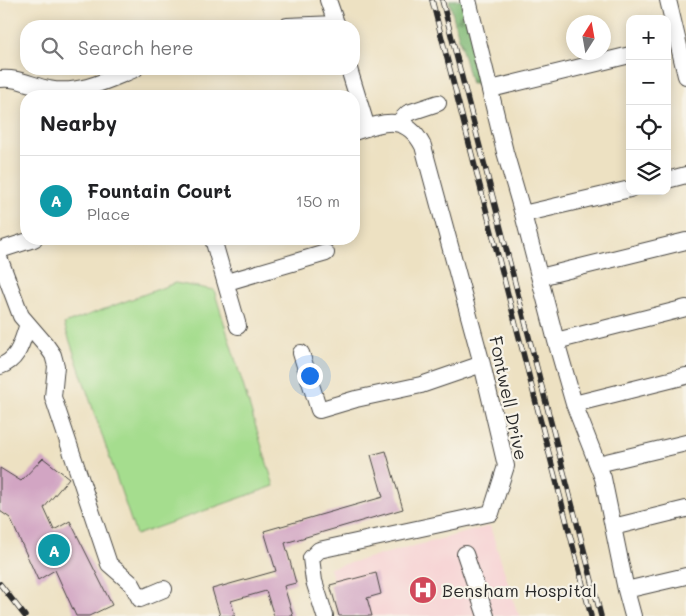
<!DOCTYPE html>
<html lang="en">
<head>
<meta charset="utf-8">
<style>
	body { margin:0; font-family:Mali,sans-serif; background:#f2f2f2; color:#202124 }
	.controls { position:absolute; right:15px; top:15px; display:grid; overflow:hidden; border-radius:10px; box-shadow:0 2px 12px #0003 }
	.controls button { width:45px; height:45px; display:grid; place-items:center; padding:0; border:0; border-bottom:1px solid #e0e0e0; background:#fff; color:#202124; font:25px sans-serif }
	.compass { position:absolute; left:566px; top:15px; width:45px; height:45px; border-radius:50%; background:#fff; box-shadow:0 2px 12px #0003; rotate:11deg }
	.you { position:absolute; left:309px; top:375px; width:18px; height:18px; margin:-12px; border:4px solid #fff; border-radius:50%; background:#1a73e8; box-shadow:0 0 0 8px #1a73e833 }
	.badge { display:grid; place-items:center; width:32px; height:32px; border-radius:50%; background:#1a73e8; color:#fff; font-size:16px; font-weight:700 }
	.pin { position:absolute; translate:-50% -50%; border:2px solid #fff; box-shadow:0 1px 5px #0006 }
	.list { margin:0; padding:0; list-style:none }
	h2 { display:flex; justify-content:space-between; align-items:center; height:65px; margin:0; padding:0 20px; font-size:21px }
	h2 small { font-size:16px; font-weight:400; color:#757577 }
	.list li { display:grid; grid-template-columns:32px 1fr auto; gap:15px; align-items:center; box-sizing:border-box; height:90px; padding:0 20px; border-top:1px solid #e0e0e0 }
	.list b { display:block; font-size:19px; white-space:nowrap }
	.list p { margin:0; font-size:16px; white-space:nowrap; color:#757577 }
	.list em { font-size:16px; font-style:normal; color:#757577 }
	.icon { flex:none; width:28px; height:28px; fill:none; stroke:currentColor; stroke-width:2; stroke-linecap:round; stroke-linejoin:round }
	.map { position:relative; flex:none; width:686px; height:616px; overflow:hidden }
	.search { position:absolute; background:#fff; box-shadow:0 2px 12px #0003; left:20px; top:20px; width:340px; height:55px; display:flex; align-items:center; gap:12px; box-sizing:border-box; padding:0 18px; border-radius:20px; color:#757577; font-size:19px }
	.panel { position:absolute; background:#fff; box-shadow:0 2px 12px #0003; left:20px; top:90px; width:340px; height:155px; border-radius:20px }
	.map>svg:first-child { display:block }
	.built { fill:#f7cfd2 }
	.forest { fill:url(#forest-firs); stroke:#587452 }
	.pitch { fill:#a5dd8e; stroke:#68845c }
	.building { fill:#d2a5c3 }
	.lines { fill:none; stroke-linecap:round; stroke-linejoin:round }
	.minor-casing { stroke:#484642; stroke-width:18 }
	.minor { stroke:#fff; stroke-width:16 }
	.rail-casing { stroke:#2b2b2b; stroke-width:5.5 }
	.rail { stroke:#f7f3e8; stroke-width:4; stroke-dasharray:11; stroke-linecap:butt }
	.labels { text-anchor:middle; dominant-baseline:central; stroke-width:4.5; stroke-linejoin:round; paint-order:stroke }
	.street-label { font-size:18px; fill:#2b2b2b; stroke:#f7f3e8 }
	.poi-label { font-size:18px; fill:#2b2b2b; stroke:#f7f3e8; text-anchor:start }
</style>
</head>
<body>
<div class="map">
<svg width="686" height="616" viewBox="0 0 686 616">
	<defs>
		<pattern id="forest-firs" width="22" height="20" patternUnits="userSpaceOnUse" patternTransform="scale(1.25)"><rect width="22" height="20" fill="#84bc79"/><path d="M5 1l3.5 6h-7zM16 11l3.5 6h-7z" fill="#6c9963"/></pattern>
	</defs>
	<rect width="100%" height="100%" fill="#f7f3e8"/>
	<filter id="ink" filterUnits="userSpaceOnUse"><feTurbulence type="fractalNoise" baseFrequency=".02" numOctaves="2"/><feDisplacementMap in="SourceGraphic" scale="10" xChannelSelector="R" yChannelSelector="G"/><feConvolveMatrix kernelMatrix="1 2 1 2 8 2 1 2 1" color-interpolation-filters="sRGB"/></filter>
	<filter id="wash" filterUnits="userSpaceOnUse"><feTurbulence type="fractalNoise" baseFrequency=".0096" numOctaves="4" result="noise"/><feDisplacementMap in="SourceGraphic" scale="20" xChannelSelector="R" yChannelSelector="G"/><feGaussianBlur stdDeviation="1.12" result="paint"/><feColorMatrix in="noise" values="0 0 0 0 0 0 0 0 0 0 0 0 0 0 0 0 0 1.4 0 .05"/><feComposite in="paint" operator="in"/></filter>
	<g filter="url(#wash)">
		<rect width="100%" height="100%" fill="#ede1c2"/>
		<path class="built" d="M490,526L517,612L521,616H342L330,568Z"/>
		<path class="forest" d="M449,0H463L482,83L471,84Z"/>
		<path class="pitch" d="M175,283L214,290L274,486L136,535L64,324Z"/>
		<g id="blocks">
			<path class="building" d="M386,451L403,509L285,543L296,583L284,586L293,616H274L266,591L231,601L235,616H220L212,589L276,571L264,531L383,497L371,455Z
				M43,458L69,478L44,508L54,530L70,521L112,605L89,616H76L55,570L38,580L10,518L0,511V468L21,481Z
				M376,573L381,594L367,598L372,616H339L330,585Z"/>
		</g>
	</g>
	<g filter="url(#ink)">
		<use href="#blocks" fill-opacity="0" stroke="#484642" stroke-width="1"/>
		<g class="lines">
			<defs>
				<path id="minor" d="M328,0L337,26
					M468,0L505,152L523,214L556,341L574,404L603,478L626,590L633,616
					M668,0L686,76
					M287,26L336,24
					M349,69L367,128
					M0,79C18,77 32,86 49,89C79,95 108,80 135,69
					M491,89L630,55
					M398,123L408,113L438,103
					M667,180L686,175
					M523,214L630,189
					M213,239L238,326
					M0,250L34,239
					M0,260L21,316L46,345L53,355L56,366L53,397L109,564L132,584L140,599L164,589
					M540,277L686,241
					M227,282L326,253
					M556,341L686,308
					M301,353L319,410L356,399L421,385L482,364
					M0,366C19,360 22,341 28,324
					M574,404L686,376
					M598,464L686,443
					M613,527L686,509
					M465,554L486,616
					M626,590L686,576
					M325,616L314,581L311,558L319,550L491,513L506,466L482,364L423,146C406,113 383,122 354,132"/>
			</defs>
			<use href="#minor" class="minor-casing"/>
			<use href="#minor" class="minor"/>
			<defs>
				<path id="rail" d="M432,0L591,616
					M442,0L601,616
					M0,584L25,616"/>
			</defs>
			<use href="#rail" class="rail-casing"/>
			<use href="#rail" class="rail"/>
		</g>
	</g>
	<defs>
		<symbol id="hospital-disc" viewBox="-11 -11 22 22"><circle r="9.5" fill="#d1495b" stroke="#f7f3e8"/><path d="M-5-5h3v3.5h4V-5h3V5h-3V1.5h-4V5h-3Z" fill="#fff"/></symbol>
	</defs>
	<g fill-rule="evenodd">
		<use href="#hospital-disc" x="407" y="574" width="32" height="32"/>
	</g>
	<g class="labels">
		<g class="street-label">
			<text transform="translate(509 398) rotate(78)">Fontwell Drive</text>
		</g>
		<g class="poi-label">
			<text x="442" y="590">Bensham Hospital</text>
		</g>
	</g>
</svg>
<div class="controls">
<button>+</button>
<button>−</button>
<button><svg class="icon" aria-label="locate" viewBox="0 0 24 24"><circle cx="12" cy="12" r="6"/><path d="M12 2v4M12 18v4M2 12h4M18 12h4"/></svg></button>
<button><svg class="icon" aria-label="layers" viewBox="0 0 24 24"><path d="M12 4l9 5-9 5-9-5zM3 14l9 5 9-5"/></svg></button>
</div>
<svg class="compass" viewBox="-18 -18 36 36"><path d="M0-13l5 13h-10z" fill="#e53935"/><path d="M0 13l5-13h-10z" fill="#757577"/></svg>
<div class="you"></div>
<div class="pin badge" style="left:54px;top:550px;background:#0f9aa8">A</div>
<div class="search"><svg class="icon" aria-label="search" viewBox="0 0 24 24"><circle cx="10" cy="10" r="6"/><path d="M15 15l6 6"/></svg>Search here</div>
<section class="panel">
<h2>Nearby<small></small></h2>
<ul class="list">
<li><span class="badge" style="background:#0f9aa8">A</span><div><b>Fountain Court</b><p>Place</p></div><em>150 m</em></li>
</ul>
</section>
</div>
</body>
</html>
